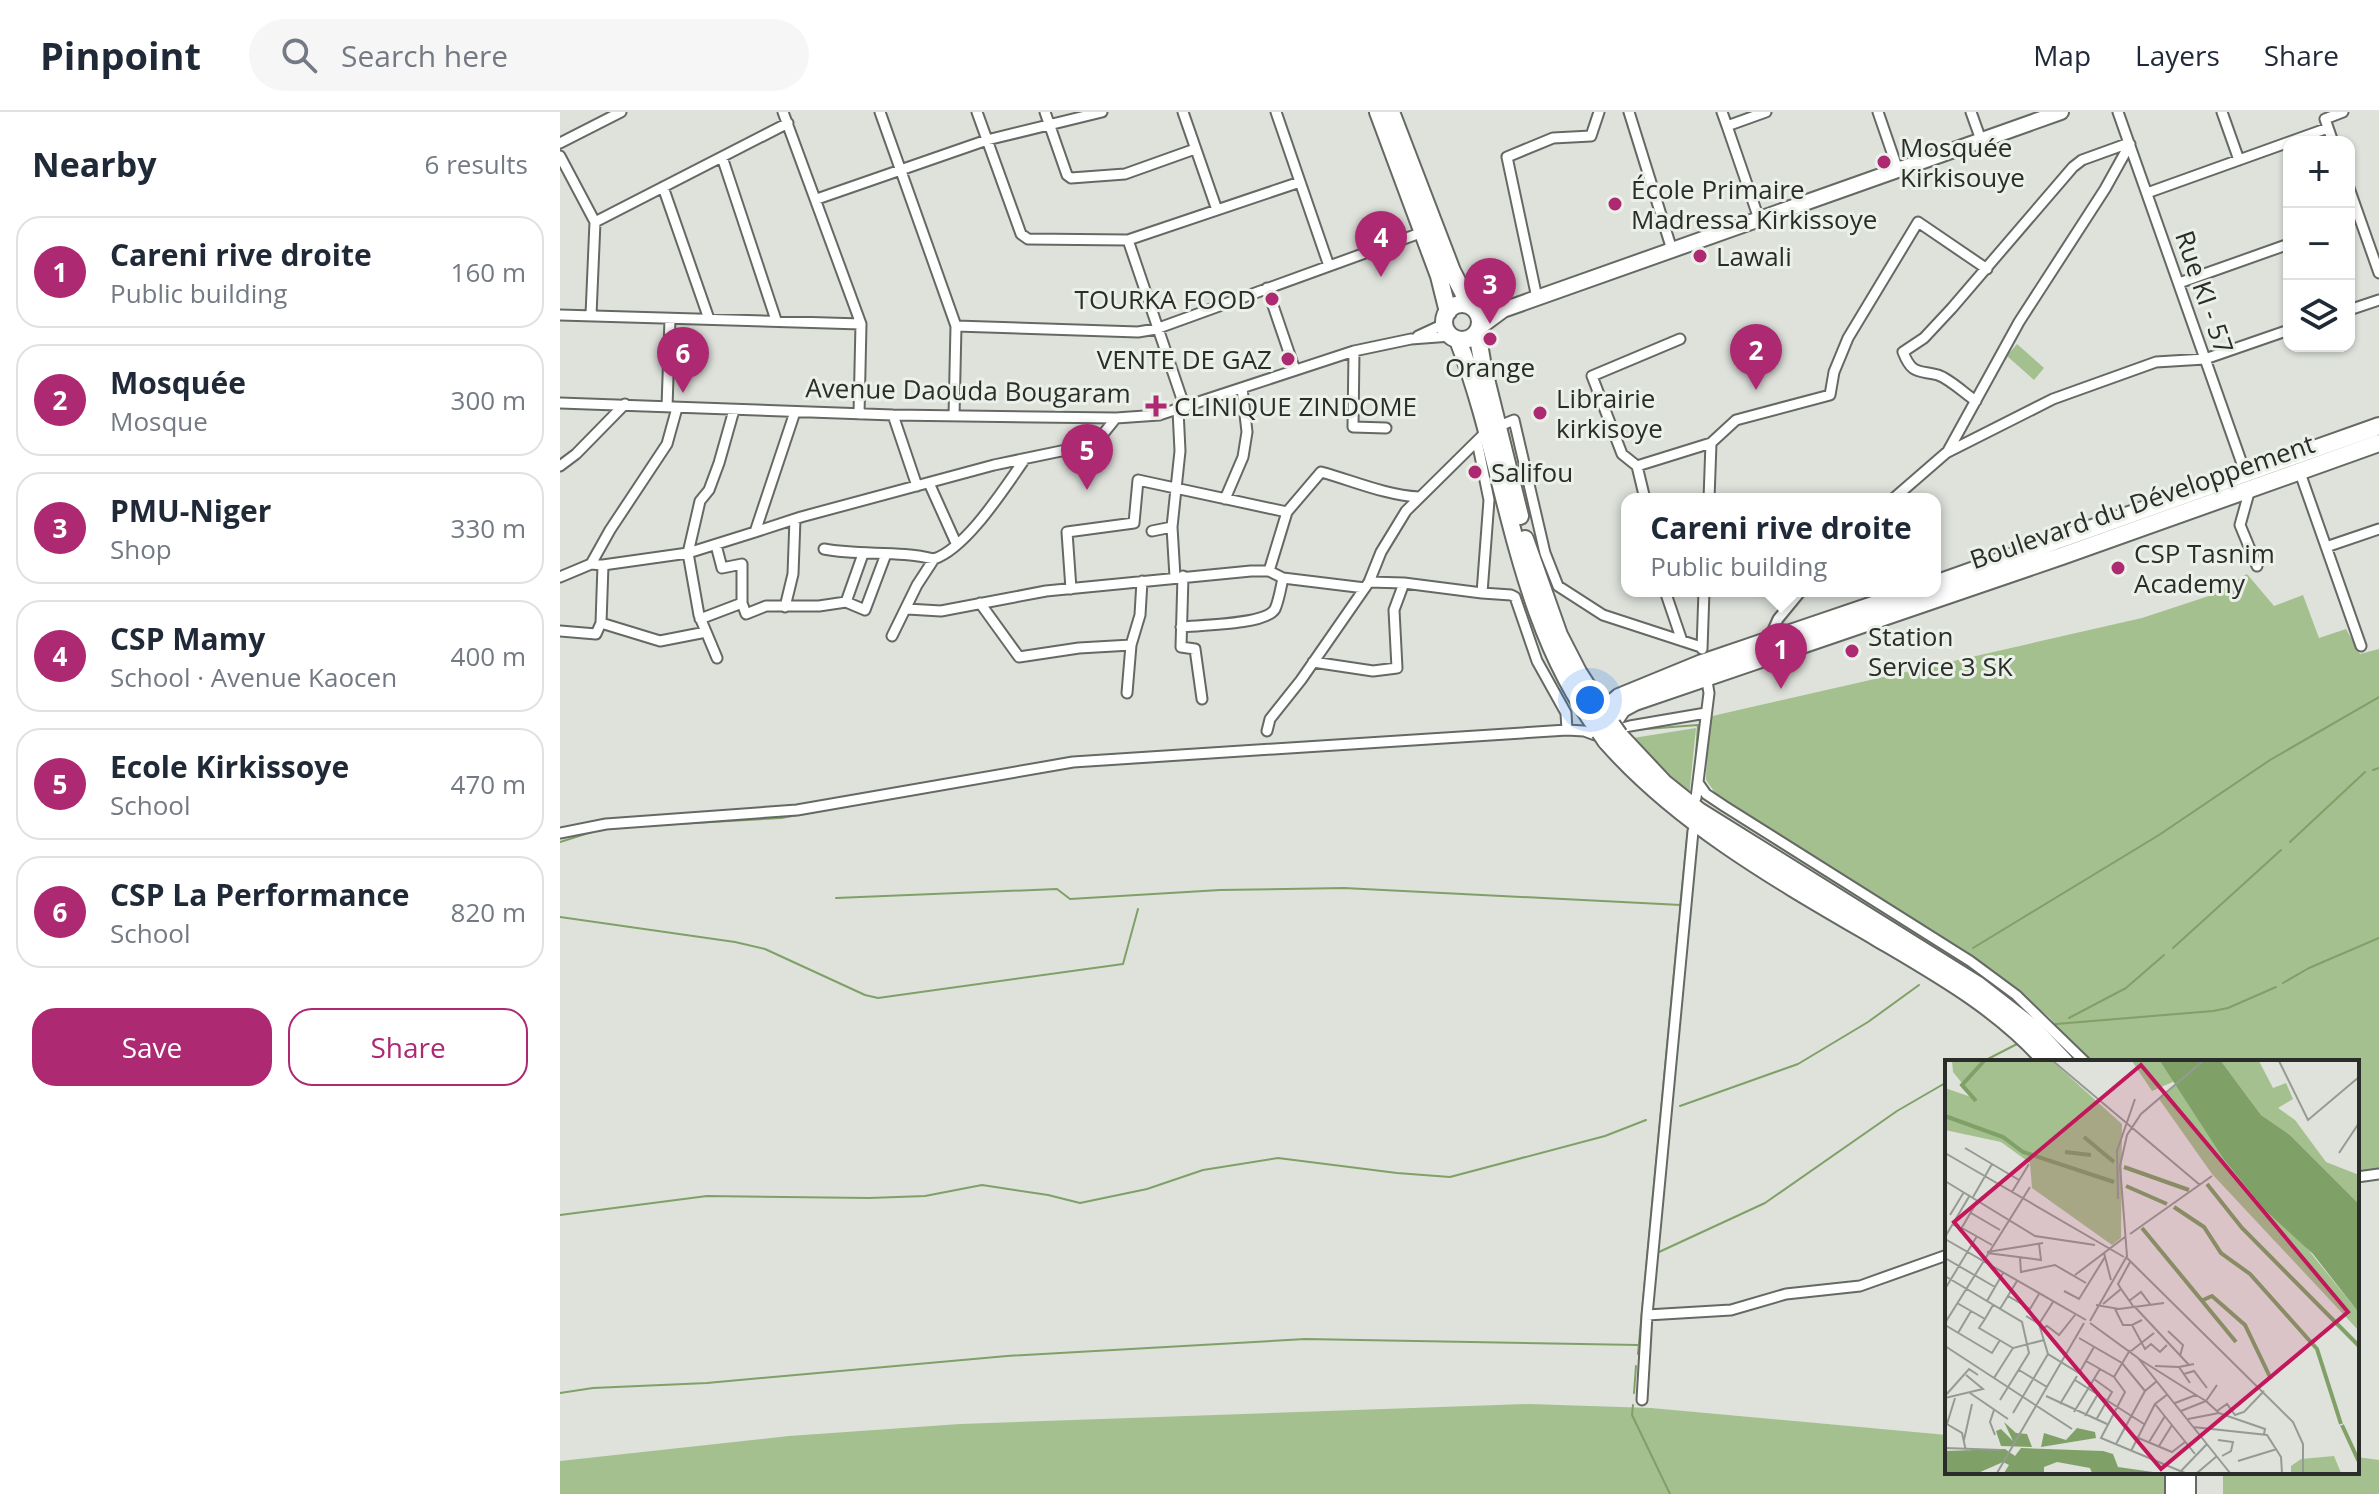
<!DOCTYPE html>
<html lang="en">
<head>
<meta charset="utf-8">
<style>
	body { margin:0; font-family:"Open Sans",sans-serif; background:#f6f6f7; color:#1f2937 }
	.controls { position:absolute; right:24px; top:24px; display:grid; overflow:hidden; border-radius:16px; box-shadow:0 2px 6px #0004 }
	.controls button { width:72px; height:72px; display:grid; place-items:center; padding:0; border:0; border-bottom:2px solid #e0e1e3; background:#fff; color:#1f2937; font:40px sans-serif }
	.you { position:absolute; left:1030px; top:588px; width:28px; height:28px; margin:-20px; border:6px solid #fff; border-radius:50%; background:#1a73e8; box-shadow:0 0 0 12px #1a73e833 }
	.badge { display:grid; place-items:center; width:52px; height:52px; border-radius:50%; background:#ad2971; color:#fff; font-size:26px; font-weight:700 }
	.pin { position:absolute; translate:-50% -66px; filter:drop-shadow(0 2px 4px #0008) }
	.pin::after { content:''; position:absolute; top:42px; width:28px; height:24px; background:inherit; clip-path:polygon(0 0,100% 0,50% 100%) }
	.popup { position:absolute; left:1061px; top:381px; width:320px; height:104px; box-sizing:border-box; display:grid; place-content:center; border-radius:16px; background:#fff; filter:drop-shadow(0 2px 6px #0005); font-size:26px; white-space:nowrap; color:#747a83 }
	.popup b { font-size:30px; color:#1f2937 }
	.popup::after { content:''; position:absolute; left:50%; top:100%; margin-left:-16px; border:16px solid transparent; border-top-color:#fff }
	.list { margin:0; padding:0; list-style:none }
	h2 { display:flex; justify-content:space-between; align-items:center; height:104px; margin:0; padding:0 32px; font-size:34px }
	h2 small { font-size:26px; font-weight:400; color:#747a83 }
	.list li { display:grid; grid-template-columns:52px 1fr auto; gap:24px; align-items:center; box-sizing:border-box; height:112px; margin:0 16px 16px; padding:0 16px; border:2px solid #e0e1e3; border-radius:24px }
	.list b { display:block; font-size:30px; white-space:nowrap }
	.list p { margin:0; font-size:26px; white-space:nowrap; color:#747a83 }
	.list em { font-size:26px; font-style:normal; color:#747a83 }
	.actions { display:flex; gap:16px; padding:24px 32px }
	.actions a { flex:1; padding:18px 0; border:2px solid #ad2971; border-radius:24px; text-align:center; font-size:28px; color:#ad2971 }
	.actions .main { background:#ad2971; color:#fff }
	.icon { flex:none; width:44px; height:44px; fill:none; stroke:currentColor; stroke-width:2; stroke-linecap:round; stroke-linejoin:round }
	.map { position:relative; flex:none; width:1819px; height:1382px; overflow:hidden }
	header { display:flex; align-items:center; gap:48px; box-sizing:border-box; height:112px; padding:0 40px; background:#fff; border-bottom:2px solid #e0e1e3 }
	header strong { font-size:38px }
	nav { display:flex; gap:44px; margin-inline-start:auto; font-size:28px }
	.search { width:560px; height:72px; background:#f6f6f7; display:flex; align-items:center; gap:20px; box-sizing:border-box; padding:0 28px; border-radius:44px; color:#747a83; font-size:30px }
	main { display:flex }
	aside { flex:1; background:#fff }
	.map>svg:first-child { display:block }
	.green { fill:#a3c08e }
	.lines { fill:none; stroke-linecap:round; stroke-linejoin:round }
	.stream { stroke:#7fa067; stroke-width:2 }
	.street-casing { stroke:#656963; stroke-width:13 }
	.secondary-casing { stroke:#656963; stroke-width:18 }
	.highway-casing { stroke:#656963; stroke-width:20 }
	.street { stroke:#fff; stroke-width:9 }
	.secondary { stroke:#fff; stroke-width:14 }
	.highway { stroke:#fff; stroke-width:16 }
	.highway-bridge-casing { stroke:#656963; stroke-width:20; stroke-linecap:butt }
	.highway-bridge { stroke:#fff; stroke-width:16 }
	.poi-dot { fill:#ad2971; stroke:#ebf0e9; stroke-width:3 }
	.labels { text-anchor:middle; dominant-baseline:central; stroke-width:6; stroke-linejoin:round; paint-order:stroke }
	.poi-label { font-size:26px; fill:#2b2d2a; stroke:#ebf0e9; text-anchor:start }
	.street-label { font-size:26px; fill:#2b2d2a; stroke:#ebf0e9 }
	.inset-river { fill:none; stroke:#7fa067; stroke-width:4 }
	.inset-road { fill:none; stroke:#969a94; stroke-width:2 }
	.view { fill:#c2185b; fill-opacity:0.15; stroke:#c2185b; stroke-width:4 }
	.inset-edge { fill:none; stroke:#2b2d2a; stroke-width:4 }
</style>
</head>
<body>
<header>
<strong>Pinpoint</strong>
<div class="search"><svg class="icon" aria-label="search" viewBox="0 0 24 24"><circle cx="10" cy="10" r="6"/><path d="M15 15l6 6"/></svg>Search here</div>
<nav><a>Map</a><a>Layers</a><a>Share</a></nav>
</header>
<main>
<aside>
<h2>Nearby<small>6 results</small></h2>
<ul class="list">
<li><span class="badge">1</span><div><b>Careni rive droite</b><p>Public building</p></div><em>160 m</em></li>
<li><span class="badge">2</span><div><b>Mosquée</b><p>Mosque</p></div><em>300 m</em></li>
<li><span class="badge">3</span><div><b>PMU-Niger</b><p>Shop</p></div><em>330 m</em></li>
<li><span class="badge">4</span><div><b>CSP Mamy</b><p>School · Avenue Kaocen</p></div><em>400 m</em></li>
<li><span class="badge">5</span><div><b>Ecole Kirkissoye</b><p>School</p></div><em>470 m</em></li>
<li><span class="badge">6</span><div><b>CSP La Performance</b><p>School</p></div><em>820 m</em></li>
</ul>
<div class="actions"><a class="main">Save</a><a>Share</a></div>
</aside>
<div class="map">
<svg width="1819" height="1382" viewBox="0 0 1819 1382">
	<rect width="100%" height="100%" fill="#dee2db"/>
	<path class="green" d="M1457,232L1484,256L1474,268L1447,244Z
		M1687,462L1714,494L1743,483L1759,526L1786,517L1800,542L1819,537V1060L1797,1062V950H1528L1490,906L1440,866L1389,830L1159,686L1146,668L1148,605L1582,506L1655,482Z
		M1136,616L1129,684L1073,626Z
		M969,1292L1091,1296L1387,1323V1360H1608V1382H0V1349L229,1324L400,1312Z
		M1797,1345L1819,1348V1382H1663V1360H1797Z"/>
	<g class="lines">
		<path class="stream" d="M1073,618L1138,613L1135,661
			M507,655L692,643
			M1813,658L1819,656
			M64,715L221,706L390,676
			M0,730L38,718
			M1730,730L1805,660
			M276,786L497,777L510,787L660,778L784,776L1121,793
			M1120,796L1128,716
			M0,805L175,830L205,837L305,883L318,886L563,852L578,797
			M1413,836L1599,723L1710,648L1819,585
			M1613,836L1721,738
			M1723,871L1749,856L1819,826
			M1509,906L1566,876L1604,843
			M1496,912L1653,899L1668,896L1716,875
			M1422,950L1457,932
			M1120,994L1238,952L1308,910L1359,873
			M0,1103L147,1084L309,1086L365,1084L422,1073L488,1083L520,1091L587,1077L643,1058L718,1046L837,1061L890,1065L1045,1024L1086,1008
			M1099,1140L1205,1091L1337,999L1387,970
			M1078,1242L1119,808
			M0,1281L33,1276L147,1271L447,1244L745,1227L1078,1233
			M1074,1281L1076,1254
			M1073,1293L1072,1303L1110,1382"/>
		<defs>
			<path id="street" d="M223,0L301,212L299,302
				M320,0L396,214L394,304
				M417,0L461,122L468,127L568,128L740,70
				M485,0L507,63L511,66L565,62L635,37
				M623,0L657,98
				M716,0L769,154
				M1069,0L1112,138
				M1162,0L1167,14
				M1318,0L1338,58
				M1411,0L1421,28
				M1558,0L1686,363
				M1662,0L1679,48
				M1773,30L1765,7L1783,0
				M0,31L61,0
				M0,44L35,110
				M162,45L216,208
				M103,75L149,207
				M1789,76L1819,161
				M1587,81L1768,16
				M257,87L427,28L542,0
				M1199,107L1167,14L1206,0
				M568,128L625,296
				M1619,171L1729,132
				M707,176L735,258
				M977,186L947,45L993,26L1031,24L1039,0
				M1789,198L1819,188
				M0,203L301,212
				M31,203L35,110L228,11
				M396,214L578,220L596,217L863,120
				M858,224L884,212
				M794,239L793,315L826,316
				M1416,289C1405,282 1390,267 1378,263C1358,258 1352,263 1343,240L1364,226L1392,196L1513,55L1522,48L1569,31
				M0,291L333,303L556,306L599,303L794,239L851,227L891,224
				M107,295L110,207
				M174,298L159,351L149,378L140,389L128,441L195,420
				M235,300L195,420L241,405L434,353L535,332L556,306
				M333,303L357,374
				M1388,339L1459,210L1545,77L1570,32
				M0,354L16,342L65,292
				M1077,354L1151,331L1176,308L1270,283L1274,260L1288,226L1358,110L1427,157
				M1739,358L1801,534
				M369,371L396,431
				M1690,377L1680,413L1697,454
				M665,387L683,345L687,320L682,276
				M1085,387L1077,354L1062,342L1032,264L1120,227
				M1149,387L1151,331
				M1333,387L1386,341L1493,287L1596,250L1645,247L1729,218
				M727,400L761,360C794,369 825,383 859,385
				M592,419L612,415
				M1766,435L1819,417
				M264,437C300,444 338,438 374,447L357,473L332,524
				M374,447C407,436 445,375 465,347
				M31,452L43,453L128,441L139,503L157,546
				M623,464L621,535L635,537L642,587
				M0,465L31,452L50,418L107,332L117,296
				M615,465L612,415L620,339L618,298
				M809,470L844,471L922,481L929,388L917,329
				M511,477L507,420L574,411L578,368L727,400L709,459
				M1105,479L1122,529
				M922,481L951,483L955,485L977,549L1006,601L1007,618
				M286,490L303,442
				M182,491L186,502L206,494H259L286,490L305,498L326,442
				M420,491L459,545L519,536L571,533
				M225,495L233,462L235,407
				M347,497L381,499L486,479L691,459H709L723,466L805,476
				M140,507L182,491V452L162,456L156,433
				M41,511L100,529L146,520
				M621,515C639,513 706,513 715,497C719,488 721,475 723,466
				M0,519L36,522L41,511L43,453
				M1208,529L1218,507L1241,479
				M1142,537L1144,479
				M753,550L813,559L837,556L834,498L844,471
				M567,581L571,533L580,503L582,469
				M707,619L710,607L741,568L809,470L821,440L846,399L927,319L954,308L985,441L998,474L1043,503L1141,535
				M1139,672L1146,682L1164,694L1410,849L1456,883L1525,950
				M1136,686L1149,581L1146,563
				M0,721L46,712L237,698L513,650L1007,618L1024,619L1035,623L1070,614L1146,601
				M1797,1065L1819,1062
				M1087,1203L1171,1198L1226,1182L1300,1174L1387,1143
				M1082,1288L1087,1203L1133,719"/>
			<path id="secondary" d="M920,215L943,198L1501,0"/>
			<path id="highway" d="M818,0L879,164L888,200
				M831,0L892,159L910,194
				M884 210a18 18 0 1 1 36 0a18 18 0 1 1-36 0Z
				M917,220L923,255L960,404
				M898,228C948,357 954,506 1040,620
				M965,427L999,523L1018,560L1052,613
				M1375,472L1819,314
				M1039,606L1046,596L1059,585L1142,551L1354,479
				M1052,612L1062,597L1075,590L1502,444L1819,331
				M1059,623L1104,671L1139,699L1418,873L1472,915L1505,950
				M1046,629C1120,713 1220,769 1316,825C1377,861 1440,896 1487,950
				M1614,1382V1360
				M1627,1382V1360"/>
		</defs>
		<use href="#street" class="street-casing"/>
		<use href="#secondary" class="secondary-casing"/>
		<use href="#highway" class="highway-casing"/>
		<use href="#street" class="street"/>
		<use href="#secondary" class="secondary"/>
		<use href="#highway" class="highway"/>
		<defs>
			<path id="highway-bridge" d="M1052,613L1059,623
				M1040,620L1046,629"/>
		</defs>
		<use href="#highway-bridge" class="highway-bridge-casing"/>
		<use href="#highway-bridge" class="highway-bridge"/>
	</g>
	<g class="poi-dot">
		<circle cx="1324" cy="50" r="8"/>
		<circle cx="1055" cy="92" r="8"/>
		<circle cx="1140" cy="144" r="8"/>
		<circle cx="712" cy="187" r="8"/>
		<circle cx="930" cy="227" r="8"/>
		<circle cx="728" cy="247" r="8"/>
		<path d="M592 282h8v8h8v8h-8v8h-8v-8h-8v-8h8z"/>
		<circle cx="980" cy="301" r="8"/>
		<circle cx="915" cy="360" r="8"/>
		<circle cx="1558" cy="456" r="8"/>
		<circle cx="1292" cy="539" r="8"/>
	</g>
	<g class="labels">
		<g class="poi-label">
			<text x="1340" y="35">Mosquée<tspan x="1340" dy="30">Kirkisouye</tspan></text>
			<text x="1071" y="77">École Primaire<tspan x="1071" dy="30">Madressa Kirkissoye</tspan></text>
			<text x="1156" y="144">Lawali</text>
			<text x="696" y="187" text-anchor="end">TOURKA FOOD</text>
			<text x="712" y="247" text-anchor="end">VENTE DE GAZ</text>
			<text x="930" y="255" text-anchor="middle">Orange</text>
			<text x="996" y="286">Librairie<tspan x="996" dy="30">kirkisoye</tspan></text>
			<text x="614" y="294">CLINIQUE ZINDOME</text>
			<text x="931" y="360">Salifou</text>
			<text x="1574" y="441">CSP Tasnim<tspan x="1574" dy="30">Academy</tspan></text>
			<text x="1308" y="524">Station<tspan x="1308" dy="30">Service 3 SK</tspan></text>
		</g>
		<g class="street-label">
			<text transform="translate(1645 180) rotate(71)">Rue KI - 57</text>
			<text transform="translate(408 278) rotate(1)">Avenue Daouda Bougaram</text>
			<text transform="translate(1582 389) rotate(-19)">Boulevard du Développement</text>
		</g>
	</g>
	<g transform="translate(1385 948)">
		<rect width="414" height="414" fill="#dee2db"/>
		<path d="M7,1H107L177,64L176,178L167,185L87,128L85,103L56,82L0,70V28L29,38L8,12ZM187,1H215L230,21L207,31ZM276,1H314L328,28L341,23L348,39L333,48L350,60L381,102L414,115V144L345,75L316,55ZM232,24L320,150L353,177L414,253V271L267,114L214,39ZM389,396L396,413H346V406L356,399Z" fill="#a3c08e"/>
		<path d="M215,1H276L316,55L345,75L414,144V253L368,194L320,150L278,98ZM59,362L71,373L82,374L87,387L56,386L51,371L56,369L68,381ZM132,368L150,372L151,378L96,387L99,373L121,380ZM76,388L158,391L168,394L173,407L215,413H147L145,408L112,402L99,407V413H59L64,405L58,402L33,413H0V391L60,389L70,396Z" fill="#7fa067"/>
		<path class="inset-river" d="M31,41L17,25L39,1M0,56L58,77L78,92L169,122M139,77L169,102M120,92L146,95M179,107L244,130M262,124L297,168L414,286M181,126L222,144M229,147L259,167L276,193L305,214L372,289L396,364M197,168L291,282M258,240L267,236L300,265L326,319M397,365L414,402"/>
		<path class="inset-road" d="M108,1L255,125M334,1L363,60L414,17M20,88L74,120M0,93L179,197M394,93L414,63M0,121L90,176L150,185M67,132L84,104M28,137L47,104M173,139L172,91L190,39M26,153L55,170M5,155L19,132M8,164L16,169L33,140M17,168L47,185M185,174L267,116M0,177L25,135M0,179L141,260M42,192L98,183M42,193L96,200L94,184M159,193L166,220M0,198L50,227M75,198L76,212L110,205L141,223M182,198L348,362L358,384V413M130,215L180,177M0,216L77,262L84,293L55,340M0,229L32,176M176,229L173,224L185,202M119,231L134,239L160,197M63,236L85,249L94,234M42,241L58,213M184,241L196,232L205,244M12,243L40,259L48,245M158,244L176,229L188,246M151,245L174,249L219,243M189,246L244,305M55,249L72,221M170,249L178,265H187M81,256L94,264L103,294L134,313L149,287M40,259L34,268L68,288M197,260L187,265L200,289L206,284L215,292L222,285M145,261L182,196L175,106L182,75L196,54L258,1M0,263L85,127M145,263L193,298L285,413M94,264L108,242M0,265L47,293L55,280M96,269L102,266L114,275L130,255M223,271L238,285L235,296M13,273L26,251M134,278L177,303L200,331M0,286L127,369M186,291L209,273M194,299L251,335L230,343M141,301L169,317L180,332L156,378L240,413M210,306L234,307M74,310L102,327M239,314L249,311L262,328M169,317L185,290M49,318L68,288L99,280M149,319L167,332L151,360M130,320L199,364M245,323L234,307L249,304M272,325L261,341L274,353M25,333L63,359M0,336L24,309L33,315M101,336L162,364M0,338L38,329L21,315M115,344L132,316M210,344L250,394M49,350L45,362L50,375M236,351L261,341L251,335M272,351L282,344L290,355L299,352L319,331M129,352L155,309M68,353L103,294M140,356L153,334M243,359L274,353L320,369L319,374M0,363L17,373L21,391M2,364L10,338M248,367L322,375L336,397L337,413M191,377L227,392L240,382M19,380L27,344M273,380L288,382L286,391L277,396M204,382L220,356M171,384L200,331L212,321M214,386L227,365M0,388L56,390M186,391L210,344L223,334M293,401L332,389M236,411L262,384M52,413L139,263M252,413L272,396"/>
		<path class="view" d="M196,5L403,252L216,409L9,162Z"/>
		<rect width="414" height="414" class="inset-edge"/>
	</g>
</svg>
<div class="controls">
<button>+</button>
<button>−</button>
<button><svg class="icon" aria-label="layers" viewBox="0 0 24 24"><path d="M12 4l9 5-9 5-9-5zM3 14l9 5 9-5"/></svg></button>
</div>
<div class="you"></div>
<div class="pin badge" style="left:1221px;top:577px">1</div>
<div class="popup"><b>Careni rive droite</b>Public building</div>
<div class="pin badge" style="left:1196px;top:278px">2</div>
<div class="pin badge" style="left:930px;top:212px">3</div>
<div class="pin badge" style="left:821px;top:165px">4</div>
<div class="pin badge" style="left:527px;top:378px">5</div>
<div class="pin badge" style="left:123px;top:281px">6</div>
</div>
</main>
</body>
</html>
